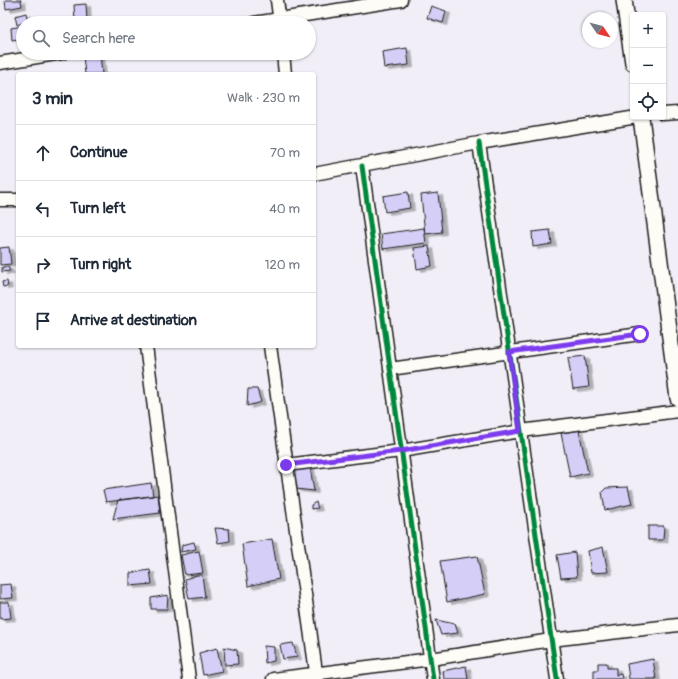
<!DOCTYPE html>
<html lang="en">
<head>
<meta charset="utf-8">
<style>
	body { margin:0; font-family:Pangolin,sans-serif; background:#f6f6f7; color:#1f2937 }
	.controls { position:absolute; right:12px; top:12px; display:grid; overflow:hidden; border-radius:4px; box-shadow:0 1px 3px #0004 }
	.controls button { width:36px; height:36px; display:grid; place-items:center; padding:0; border:0; border-bottom:1px solid #e0e1e3; background:#fff; color:#1f2937; font:20px sans-serif }
	.compass { position:absolute; left:582px; top:12px; width:36px; height:36px; border-radius:50%; background:#fff; box-shadow:0 1px 3px #0004; rotate:125deg }
	.stop { position:absolute; width:12px; height:12px; margin:-9px; border:3px solid #7c3aed; border-radius:50%; background:#fff }
	.stop.end { background:#7c3aed; border-color:#fff; box-shadow:0 1px 4px #0008 }
	.list { margin:0; padding:0; list-style:none }
	h2 { display:flex; justify-content:space-between; align-items:center; height:52px; margin:0; padding:0 16px; font-size:17px }
	h2 small { font-size:13px; font-weight:400; color:#747a83 }
	.list li { display:grid; grid-template-columns:26px 1fr auto; gap:12px; align-items:center; box-sizing:border-box; height:56px; padding:0 16px; border-top:1px solid #e0e1e3 }
	.list b { display:block; font-size:15px; white-space:nowrap }
	.list em { font-size:13px; font-style:normal; color:#747a83 }
	.icon { flex:none; width:22px; height:22px; fill:none; stroke:currentColor; stroke-width:2; stroke-linecap:round; stroke-linejoin:round }
	.map { position:relative; flex:none; width:678px; height:679px; overflow:hidden }
	.search { position:absolute; background:#fff; box-shadow:0 1px 3px #0004; left:16px; top:16px; width:300px; height:44px; display:flex; align-items:center; gap:10px; box-sizing:border-box; padding:0 14px; border-radius:22px; color:#747a83; font-size:15px }
	.panel { position:absolute; background:#fff; box-shadow:0 1px 3px #0004; left:16px; top:72px; width:300px; height:276px; border-radius:4px }
	.map>svg:first-child { display:block }
	.building { fill:#d5cef7; stroke:#1c1c1c; filter:url(#shadow) }
	.lines { fill:none; stroke-linecap:round; stroke-linejoin:round }
	.minor-casing { stroke:#1c1c1c; stroke-width:15 }
	.tertiary-casing { stroke:#1c1c1c; stroke-width:18 }
	.minor { stroke:#fdfcf7; stroke-width:12 }
	.tertiary { stroke:#fdfcf7; stroke-width:15 }
	.cycleway-casing { stroke:#fdfcf7; stroke-width:8 }
	.cycleway { stroke:#00873e; stroke-width:5 }
	.route { stroke:#7c3aed; stroke-width:5 }
</style>
</head>
<body>
<div class="map">
<svg width="678" height="679" viewBox="0 0 678 679">
	<defs>
		<filter id="shadow"><feDropShadow dx="4.5" dy="2.5" stdDeviation="0" flood-color="#0004"/></filter>
	</defs>
	<rect width="100%" height="100%" fill="#f1eef7"/>
	<filter id="ink" filterUnits="userSpaceOnUse"><feTurbulence type="fractalNoise" baseFrequency=".025" numOctaves="2"/><feDisplacementMap in="SourceGraphic" scale="8" xChannelSelector="R" yChannelSelector="G"/><feConvolveMatrix kernelMatrix="1 2 1 2 8 2 1 2 1" color-interpolation-filters="sRGB"/></filter>
	<g filter="url(#ink)">
		<path class="building" d="M5,0H21L22,6L6,9Z
			M86,4L87,21H75L74,5Z
			M431,6L446,11L443,23L427,18Z
			M26,13L28,21L17,25L15,16Z
			M23,26V38L12,40L11,28Z
			M407,48L409,65L384,68L382,52Z
			M100,54L102,74H85L83,56Z
			M408,192L410,208L385,212L383,196Z
			M438,193L442,232L425,234L421,195Z
			M424,228L426,243L383,249L381,234Z
			M550,230L552,244L533,247L532,232Z
			M429,246L432,266L417,269L414,248Z
			M9,247L11,264L0,265V248Z
			M2,267H8L10,271L2,272Z
			M7,281L8,286L3,287L2,282Z
			M585,356L589,387L573,389L568,358Z
			M248,389H257L261,402L247,406Z
			M579,430L588,473L570,477L561,433Z
			M310,467L314,491L296,489L287,471Z
			M151,483L153,496L106,502L103,490Z
			M628,487L632,504L605,510L602,492L606,488Z
			M158,495L160,513L113,519L118,500Z
			M316,502L318,508L311,509V505Z
			M648,526H664L663,540H648Z
			M215,528L229,529L230,541L218,543Z
			M272,539L279,579L248,586L242,544Z
			M194,542L196,549L181,552L182,545Z
			M603,547L608,572L591,573L588,551Z
			M199,551L203,573L185,575L181,555Z
			M575,552L577,577L561,578L557,555Z
			M477,556L485,594L447,602L440,561Z
			M150,570L152,584L130,586V573Z
			M197,575H202L205,597L189,599L185,579Z
			M11,584L13,598L0,599V585Z
			M168,595L167,609H151V598Z
			M0,602H9L11,618L0,619Z
			M436,620L455,624L458,633L441,635Z
			M293,643L297,657L283,659L280,645Z
			M264,646L274,647V661L265,663Z
			M224,647L237,650L238,664L225,665Z
			M217,648L222,671L203,675L199,653Z
			M653,659L656,679H629L627,664Z
			M598,663H607V668H616V675L621,674L622,679H594V670H598Z
			M466,666L468,679H444L443,671Z"/>
		<g class="lines">
			<defs>
				<path id="minor" d="M277,0L280,23
					M254,23L401,0
					M283,53L285,74
					M0,63L62,53
					M663,114L678,113
					M479,143L557,679
					M362,166L433,679
					M314,174L479,143L637,117
					M0,200H18
					M146,346L189,679
					M270,346L317,679
					M390,369L640,334
					M286,465L401,451L521,431L678,411
					M273,679L431,659L551,640L678,625"/>
				<path id="tertiary" d="M624,0L633,63
					M641,117L678,398"/>
			</defs>
			<use href="#minor" class="minor-casing"/>
			<use href="#tertiary" class="tertiary-casing"/>
			<use href="#minor" class="minor"/>
			<use href="#tertiary" class="tertiary"/>
			<defs>
				<path id="cycleway" d="M479,143L557,679
					M362,166L433,679"/>
			</defs>
			<use href="#cycleway" class="cycleway-casing"/>
			<use href="#cycleway" class="cycleway"/>
		</g>
	</g>
	<g class="lines" filter="url(#ink)">
		<path class="route" d="M286,465L401,451L520,431L509,352L640,334"/>
	</g>
</svg>
<div class="controls">
<button>+</button>
<button>−</button>
<button><svg class="icon" aria-label="locate" viewBox="0 0 24 24"><circle cx="12" cy="12" r="6"/><path d="M12 2v4M12 18v4M2 12h4M18 12h4"/></svg></button>
</div>
<svg class="compass" viewBox="-18 -18 36 36"><path d="M0-13l5 13h-10z" fill="#e53935"/><path d="M0 13l5-13h-10z" fill="#747a83"/></svg>
<div class="stop" style="left:640px;top:334px"></div>
<div class="stop end" style="left:286px;top:465px"></div>
<div class="search"><svg class="icon" aria-label="search" viewBox="0 0 24 24"><circle cx="10" cy="10" r="6"/><path d="M15 15l6 6"/></svg>Search here</div>
<section class="panel">
<h2>3 min<small>Walk · 230 m</small></h2>
<ul class="list">
<li><svg class="icon" aria-label="ahead" viewBox="0 0 24 24"><path d="M12 20V5M6 11l6-6 6 6"/></svg><div><b>Continue</b></div><em>70 m</em></li>
<li><svg class="icon" aria-label="left" viewBox="0 0 24 24"><path d="M17 20v-9H6M10 6l-5 5 5 5"/></svg><div><b>Turn left</b></div><em>40 m</em></li>
<li><svg class="icon" aria-label="right" viewBox="0 0 24 24"><path d="M7 20v-9h11M14 6l5 5-5 5"/></svg><div><b>Turn right</b></div><em>120 m</em></li>
<li><svg class="icon" aria-label="arrive" viewBox="0 0 24 24"><path d="M6 21V4h12l-3 4 3 4H6"/></svg><div><b>Arrive at destination</b></div></li>
</ul>
</section>
</div>
</body>
</html>
